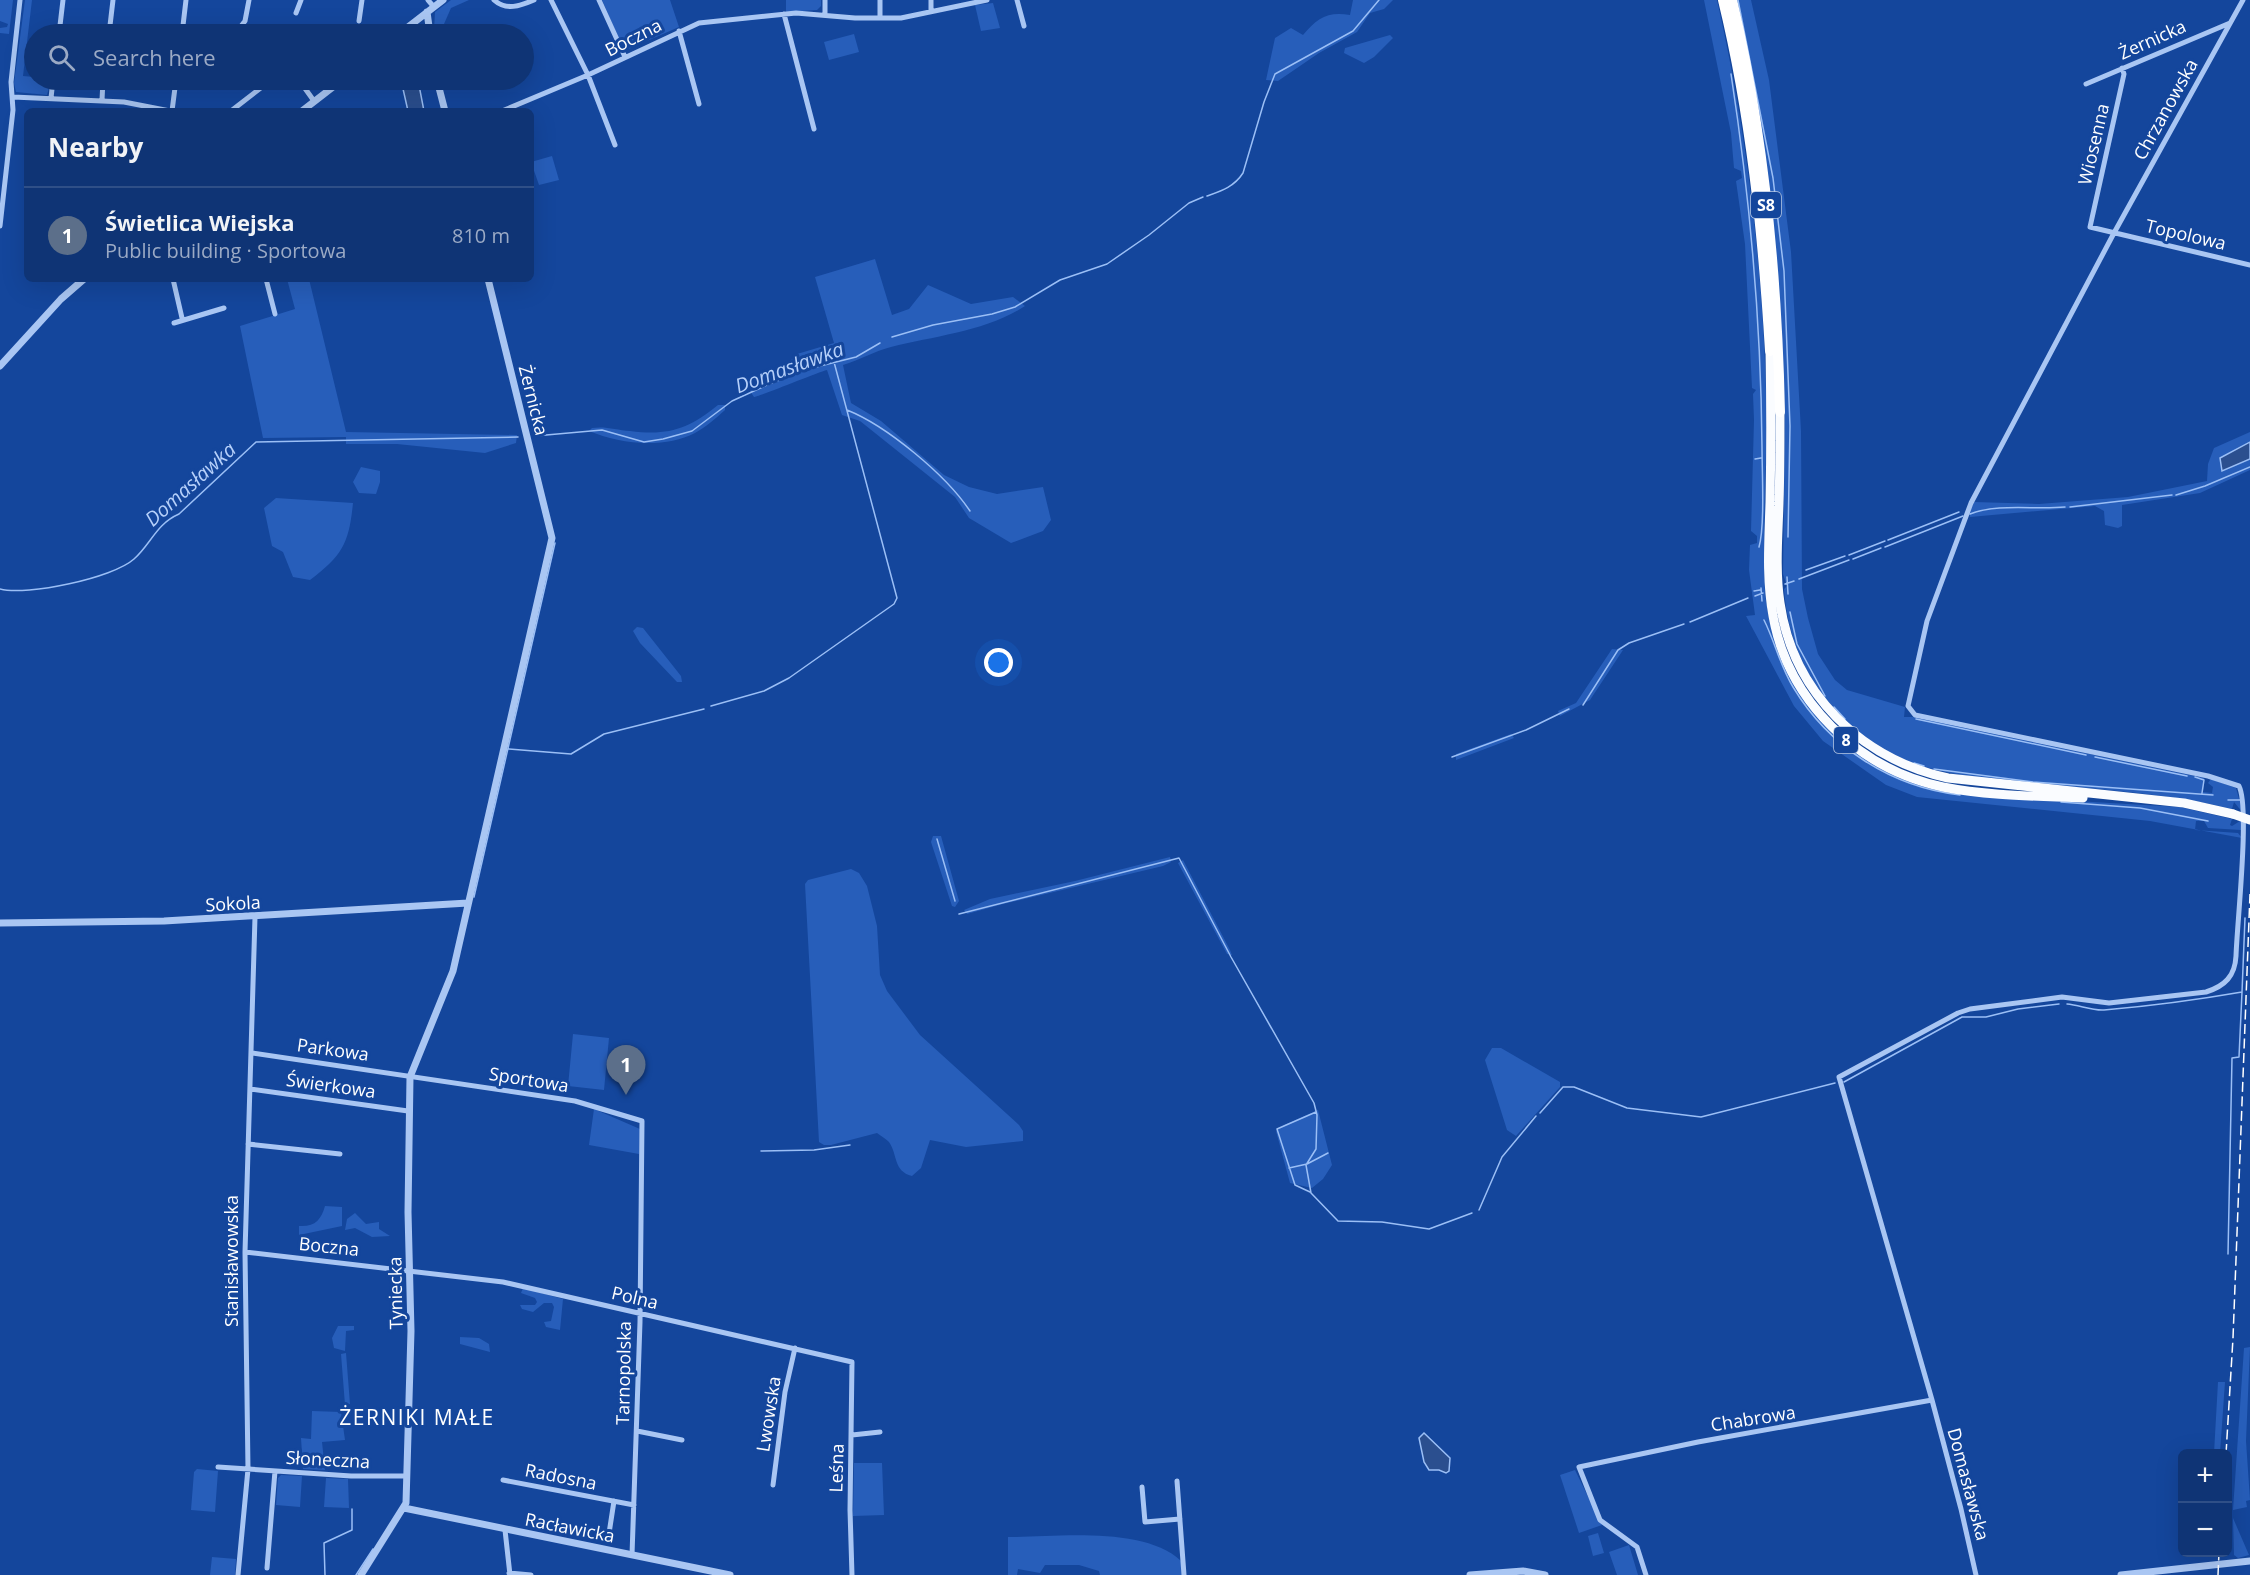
<!DOCTYPE html>
<html lang="en">
<head>
<meta charset="utf-8">
<style>
	body { margin:0; font-family:"Open Sans",sans-serif; background:#1d3f7d; color:#f1f3f6 }
	.controls { position:absolute; right:18px; bottom:18px; display:grid; overflow:hidden; border-radius:9px; box-shadow:0 6px 24px #0002 }
	.controls button { width:54px; height:54px; display:grid; place-items:center; padding:0; border:0; border-bottom:2px solid #2f4f87; background:#0f3475; color:#f1f3f6; font:30px sans-serif }
	.you { position:absolute; left:999px; top:663px; width:21px; height:21px; margin:-15px; border:4px solid #fff; border-radius:50%; background:#1a73e8; box-shadow:0 0 0 9px #1a73e833 }
	.badge { display:grid; place-items:center; width:39px; height:39px; border-radius:50%; background:#90b9f0; color:#fff; font-size:20px; font-weight:700 }
	.pin { position:absolute; translate:-50% -50px; filter:drop-shadow(0 2px 3px #0008) }
	.pin::after { content:''; position:absolute; top:32px; width:21px; height:18px; background:inherit; clip-path:polygon(0 0,100% 0,50% 100%) }
	.list { margin:0; padding:0; list-style:none }
	h2 { display:flex; justify-content:space-between; align-items:center; height:78px; margin:0; padding:0 24px; font-size:26px }
	h2 small { font-size:20px; font-weight:400; color:#9baac5 }
	.list li { display:grid; grid-template-columns:39px 1fr auto; gap:18px; align-items:center; box-sizing:border-box; height:96px; padding:0 24px; border-top:2px solid #2f4f87 }
	.list b { display:block; font-size:22px; white-space:nowrap }
	.list p { margin:0; font-size:20px; white-space:nowrap; color:#9baac5 }
	.list em { font-size:20px; font-style:normal; color:#9baac5 }
	.icon { flex:none; width:33px; height:33px; fill:none; stroke:currentColor; stroke-width:2; stroke-linecap:round; stroke-linejoin:round }
	.map { position:relative; flex:none; width:2250px; height:1575px; overflow:hidden }
	.search { position:absolute; background:#0f3475; box-shadow:0 6px 24px #0002; left:24px; top:24px; width:510px; height:66px; display:flex; align-items:center; gap:15px; box-sizing:border-box; padding:0 21px; border-radius:33px; color:#9baac5; font-size:22px }
	.panel { position:absolute; background:#0f3475; box-shadow:0 6px 24px #0002; left:24px; top:108px; width:510px; height:174px; border-radius:9px }
	.map>svg:first-child { display:block }
	.green { fill:#275eba }
	.water { fill:#2b4f8f; stroke:#9bbff6; stroke-width:1.5 }
	.lines { fill:none; stroke-linecap:round; stroke-linejoin:round }
	.stream { stroke:#9bbff6; stroke-width:1.5 }
	.minor { stroke:#a9c6f3; stroke-width:5 }
	.tertiary { stroke:#a9c6f3; stroke-width:7 }
	.trunk { stroke:#fafcff; stroke-width:9 }
	.motorway { stroke:#fff; stroke-width:10 }
	.rail { stroke:#fff; stroke-width:1.5; stroke-dasharray:10 4.5; stroke-linecap:butt }
	.trunk-bridge { stroke:#fafcff; stroke-width:9 }
	.labels { text-anchor:middle; dominant-baseline:central; stroke-width:6; stroke-linejoin:round; paint-order:stroke }
	.shield { fill:#14469c; stroke:#b8c8e1; stroke-width:1.5 }
	.shield-label { font-size:16px; font-weight:bold; fill:#fff }
	.street-label { font-size:18px; fill:#fff; stroke:#14469c }
	.water-label { font-size:20px; font-style:italic; fill:#b6d0fa; stroke:#14469c }
	.quarter-label { font-size:21px; letter-spacing:1.5px; fill:#fff; stroke:#14469c }
</style>
</head>
<body>
<div class="map">
<svg width="2250" height="1575" viewBox="0 0 2250 1575">
	<rect width="100%" height="100%" fill="#14469c"/>
	<path class="green" d="M0,0H13L9,34L0,33V28L7,27L8,24L0,21Z
		M25,0H32L23,76L34,77V80H51L47,95L16,92L14,83Z
		M451,0H469L451,8L444,24L434,30L435,12Z
		M602,0H670L679,27L624,51Z
		M786,0H821V6L817,10L786,12Z
		M1353,0H1393L1384,9L1370,13L1357,32L1319,53L1278,81L1266,80L1275,38L1291,28L1303,35C1317,18 1328,11 1350,15Z
		M1704,0H1717C1746,128 1762,258 1766,389C1768,457 1762,526 1765,594L1769,618L1785,665L1858,754L1888,772L2024,798L2180,807L2232,819L2230,825L2232,826L2240,821L2243,822L2241,830L2208,828L2204,821H2196L2195,830L2238,833L2242,838L2150,821L1917,797L1886,785L1823,741L1794,706L1746,616L1755,615L1749,570L1750,545L1757,543V536L1751,531L1754,420L1753,394L1756,390L1752,388L1745,244L1736,181L1742,178L1741,171L1734,168L1731,133Z
		M1736,0H1751L1769,80L1791,252L1801,431L1802,589L1808,618L1818,654L1835,680L1847,690L1905,707L1904,717H1913L2204,778L2203,792L2212,793L2213,787L2208,783L2211,779L2236,788L2243,813L2234,802L2232,809C2163,792 2090,789 2019,782C1982,778 1947,775 1912,763C1880,753 1853,730 1831,705C1802,672 1787,632 1784,589L1787,586L1783,574L1785,415L1778,275Z
		M993,3L1000,28L981,31L975,5Z
		M854,34L859,52L829,60L824,42Z
		M1390,35L1393,38L1374,57L1364,63L1344,53L1345,48Z
		M552,156L559,180L539,185L531,162Z
		M875,259L892,315L909,309L928,285L971,304L1013,297L1025,306C987,331 935,336 891,347C875,351 859,360 843,365L851,403L881,421L944,475L969,487L997,494L1043,487L1051,520L1043,531L1011,543L969,518L955,497L860,421L842,415L827,370C816,373 758,397 754,397L750,391L776,376L797,354L834,343L815,277Z
		M287,279H309L346,432L517,435L516,443L485,453L397,444H346V437L263,438L240,326L295,309Z
		M718,405H725V410C716,418 706,427 695,433C664,449 620,444 589,431L592,428C606,426 616,430 630,431C669,436 688,429 718,405Z
		M2250,432V470L2200,493L2122,505V526L2118,528L2105,525L2104,511L2095,506L1970,517L1969,512L1974,502L2039,504L2128,497L2207,481L2208,464L2214,448Z
		M361,467L380,471V482L376,494L359,493L353,482Z
		M276,498L353,503C349,543 343,555 310,580L293,577L283,552L272,546L264,508Z
		M637,627L643,628L681,676L682,682H677L640,643L633,631Z
		M1612,649L1623,650L1590,700L1560,716L1558,711L1576,703Z
		M1511,734L1514,738L1456,760V754Z
		M933,836H941L959,901L955,907L952,906L931,842Z
		M1170,857L1171,862L1163,866L1003,904L967,914L964,910L990,899L1075,881Z
		M1183,860L1230,950L1232,955L1227,954L1178,863Z
		M851,869L859,873L867,886L877,926L880,975L887,991L920,1035L1019,1125L1023,1131V1141L966,1147L930,1140L921,1168L912,1176C893,1171 898,1155 889,1142C886,1139 881,1136 877,1133L831,1145H824L819,1142L805,884L808,880Z
		M573,1034L609,1038L604,1090L568,1086Z
		M1492,1048H1501L1560,1082V1087L1516,1136L1507,1130L1485,1060Z
		M594,1109L640,1129L639,1154L589,1145Z
		M1318,1110L1332,1165L1323,1179L1312,1188L1290,1183L1276,1131L1284,1125Z
		M325,1206L342,1207V1226L299,1235V1226C315,1227 321,1220 325,1206Z
		M355,1213L366,1224L379,1222V1229L390,1236L372,1237L355,1228L345,1230L347,1219Z
		M523,1288L563,1299L560,1330L546,1327L544,1322L551,1321L554,1307L552,1303H544L533,1312L522,1309L520,1305H535L537,1302L535,1298L521,1293Z
		M338,1326H354V1330L346,1331L345,1351L334,1348L332,1338Z
		M460,1337L479,1338L489,1344L490,1352L460,1344Z
		M2250,1347L2246,1441L2250,1500L2246,1501L2247,1507L2233,1510L2244,1348Z
		M346,1353L350,1404L345,1405L341,1354Z
		M2218,1382H2225L2220,1453H2214Z
		M312,1411L341,1412L345,1440L322,1442L325,1470L303,1469L301,1438L311,1439Z
		M854,1463H882L884,1515L853,1516Z
		M197,1469L218,1471L215,1512L191,1510L194,1472Z
		M1575,1470L1602,1525L1579,1533L1560,1475Z
		M281,1475L302,1476L300,1507L276,1505L278,1478Z
		M326,1478L348,1479L349,1508L324,1507Z
		M2233,1518L2249,1555L2238,1558L2234,1555Z
		M1598,1533L1604,1553L1593,1556L1588,1536Z
		M1008,1537C1057,1537 1144,1526 1181,1561L1182,1575H1100L1099,1571L1079,1565H1045L1040,1573L1018,1569L1017,1575H1008Z
		M1629,1545L1638,1575H1617L1609,1552Z
		M212,1557L236,1559L235,1575H210Z"/>
	<path class="water" d="M401,80H418L424,111H408Z
		M2250,442V459L2222,471L2220,458Z
		M1424,1433L1450,1458L1449,1471L1446,1473L1439,1470H1429L1424,1462L1419,1438Z"/>
	<g class="lines">
		<path class="stream" d="M1738,0L1773,178L1784,271L1790,426L1788,537
			M1731,74C1750,198 1761,322 1762,447C1762,472 1765,526 1759,547
			M1207,196C1221,191 1234,187 1243,173L1264,102L1275,74L1353,31L1379,0
			M892,337L933,325L992,314L1015,307L1060,280L1107,264L1149,235L1189,203L1203,197
			M847,410C887,426 946,475 970,511
			M535,436L602,430L644,442L663,439L692,431L732,401L767,385L804,370L856,357L880,343
			M1755,459L1761,458
			M2176,495L2205,486L2250,467
			M2070,507L2172,495
			M1970,514C1999,503 2034,510 2065,507
			M1888,540L1959,512
			M1885,547L1963,516
			M1849,555L1885,541
			M1853,559L1881,548
			M1806,570L1845,556
			M1787,577L1788,594
			M1799,579L1849,560
			M1785,584L1794,581
			M1761,588L1762,601
			M0,589C27,596 113,578 134,559C151,544 156,524 179,514L256,442L518,437
			M1754,591L1760,590
			M1755,596L1763,593
			M1790,612L1797,644L1825,696
			M1764,620C1775,642 1780,666 1793,687C1829,747 1891,787 1960,795
			M1690,622L1748,598
			M1583,705L1618,650L1629,643L1684,624
			M711,706L764,691L789,678L894,604L897,598L834,362
			M1834,707L1845,719
			M1916,719L2086,755
			M509,749L571,754L604,734L704,709
			M1452,757L1526,730L1569,709
			M2095,757L2187,776
			M1914,763L1924,766
			M1934,769L2033,782L2213,795
			M2195,777L2204,780L2202,793
			M2228,800H2240
			M2061,802L2140,808L2208,821
			M937,839L955,901
			M474,897L555,543
			M959,914L1179,858L1231,957L1314,1103L1317,1115L1316,1149L1306,1165L1311,1193L1338,1221L1382,1222L1429,1229L1472,1213
			M2067,1004C2079,1005 2093,1011 2104,1010C2151,1006 2196,1000 2242,992L2245,918
			M1844,1082L1962,1017H1986L2018,1009L2059,1004
			M1540,1113L1563,1087H1574L1627,1108L1701,1117L1835,1083
			M761,1151L814,1150L850,1145
			M1289,1168L1307,1164L1328,1153
			M1310,1192L1295,1185L1277,1129L1316,1112
			M1479,1210L1502,1157L1536,1116
			M2228,1254L2232,1058L2239,1057L2242,992
			M325,1575L324,1543L352,1530V1509
			M356,1575L373,1549"/>
		<path class="minor" d="M428,0L434,7
			M494,0C506,11 520,6 534,0
			M551,0L588,75L615,145
			M599,0L625,57
			M825,0V15
			M880,0V18
			M1017,0L1024,26
			M931,11V0
			M296,13L301,0
			M784,14L814,129
			M359,21L362,0
			M679,31L699,104
			M59,34L63,0
			M109,34L113,0
			M182,34L186,0
			M235,34L245,21L249,0
			M2122,68L2124,74L2090,227L2250,265
			M299,80L314,101
			M2086,84L2230,23
			M13,97L124,102L170,111
			M51,98L53,80
			M102,100L103,80
			M172,111L176,80
			M231,111L271,80
			M502,111L588,75L699,23L796,13L855,18H901L987,0
			M0,226L13,110L11,82L20,0
			M173,279L182,318
			M266,279L275,314
			M174,323L224,308
			M252,1053L575,1101L642,1121L640,1322L632,1555
			M250,1089L408,1111
			M248,1144L340,1154
			M245,1252L503,1282L852,1362L850,1510L852,1575
			M637,1431L682,1440
			M852,1435L880,1432
			M218,1467L351,1476H407
			M503,1480L634,1505
			M1177,1481L1184,1575
			M773,1485L785,1392L795,1348
			M1142,1487L1145,1522L1180,1519
			M505,1530L510,1575
			M608,1540L614,1501
			M267,1568L275,1471
			M509,1573L531,1575
			M238,1575L248,1469L245,1252L255,917
			M1646,1575L1637,1547L1600,1520L1579,1467L1698,1442L1932,1400
			M1976,1575L1961,1509L1932,1400L1839,1077L1958,1013L1970,1009L2062,997L2109,1003L2206,992C2225,986 2235,976 2236,956C2237,923 2250,808 2239,786L2208,776L1915,715L1908,706L1927,621L1971,503L2114,233L2243,0"/>
		<path class="tertiary" d="M427,12L430,34
			M399,34L443,0
			M437,80L445,111
			M302,111L342,80
			M0,366L61,299L84,279
			M0,923L164,921L468,903
			M404,1508L730,1575
			M361,1575L406,1503L411,1331L408,1212L410,1077L453,971L552,538L488,279
			M1470,1575L1523,1571L1545,1575
			M2121,1575L2250,1561"/>
		<path class="trunk" d="M1770,351C1771,402 1771,452 1770,502C1769,540 1766,578 1773,616C1788,701 1858,769 1943,787C1988,796 2037,796 2083,798
			M1780,412C1780,442 1780,473 1779,503C1778,536 1775,570 1780,603C1793,693 1861,759 1948,778L2184,803L2233,814"/>
		<path class="motorway" d="M1723,0C1751,115 1763,234 1770,351
			M1732,0C1764,134 1777,274 1780,412"/>
		<path class="rail" d="M2226,1454L2233,1338L2250,894
			M2218,1575L2219,1552"/>
		<path class="trunk-bridge" d="M2233,814L2250,820"/>
	</g>
	<g class="labels">
		<g class="shield">
			<rect x="1751" y="192" width="30" height="26" rx="4.5"/>
			<rect x="1834" y="727" width="24" height="26" rx="4.5"/>
		</g>
		<g class="shield-label">
			<text x="1766" y="205">S8</text>
			<text x="1846" y="740">8</text>
		</g>
		<g class="street-label">
			<text transform="translate(633 37) rotate(-27)">Boczna</text>
			<text transform="translate(2152 39) rotate(-24)">Żernicka</text>
			<text transform="translate(2165 109) rotate(-61)">Chrzanowska</text>
			<text transform="translate(2093 144) rotate(-77)">Wiosenna</text>
			<text transform="translate(2186 234) rotate(13)">Topolowa</text>
			<text transform="translate(534 400) rotate(76)">Żernicka</text>
			<text transform="translate(233 903) rotate(-3)">Sokola</text>
			<text transform="translate(333 1049) rotate(8)">Parkowa</text>
			<text transform="translate(529 1079) rotate(9)">Sportowa</text>
			<text transform="translate(331 1085) rotate(8)">Świerkowa</text>
			<text transform="translate(329 1246) rotate(6)">Boczna</text>
			<text transform="translate(231 1261) rotate(-90)">Stanisławowska</text>
			<text transform="translate(395 1293) rotate(-91)">Tyniecka</text>
			<text transform="translate(635 1297) rotate(13)">Polna</text>
			<text transform="translate(623 1373) rotate(-89)">Tarnopolska</text>
			<text transform="translate(768 1414) rotate(-81)">Lwowska</text>
			<text transform="translate(1753 1418) rotate(-9)">Chabrowa</text>
			<text transform="translate(328 1459) rotate(3)">Słoneczna</text>
			<text transform="translate(836 1468) rotate(-88)">Leśna</text>
			<text transform="translate(561 1476) rotate(11)">Radosna</text>
			<text transform="translate(1969 1484) rotate(75)">Domasławska</text>
			<text transform="translate(570 1527) rotate(11)">Racławicka</text>
		</g>
		<g class="water-label">
			<text transform="translate(789 367) rotate(-20)">Domasławka</text>
			<text transform="translate(190 484) rotate(-42)">Domasławka</text>
		</g>
		<g class="quarter-label">
			<text x="417" y="1417">ŻERNIKI MAŁE</text>
		</g>
	</g>
</svg>
<div class="controls">
<button>+</button>
<button>−</button>
</div>
<div class="you"></div>
<div class="pin badge" style="left:626px;top:1095px;background:#5c6f8a">1</div>
<div class="search"><svg class="icon" aria-label="search" viewBox="0 0 24 24"><circle cx="10" cy="10" r="6"/><path d="M15 15l6 6"/></svg>Search here</div>
<section class="panel">
<h2>Nearby<small></small></h2>
<ul class="list">
<li><span class="badge" style="background:#5c6f8a">1</span><div><b>Świetlica Wiejska</b><p>Public building · Sportowa</p></div><em>810 m</em></li>
</ul>
</section>
</div>
</body>
</html>
